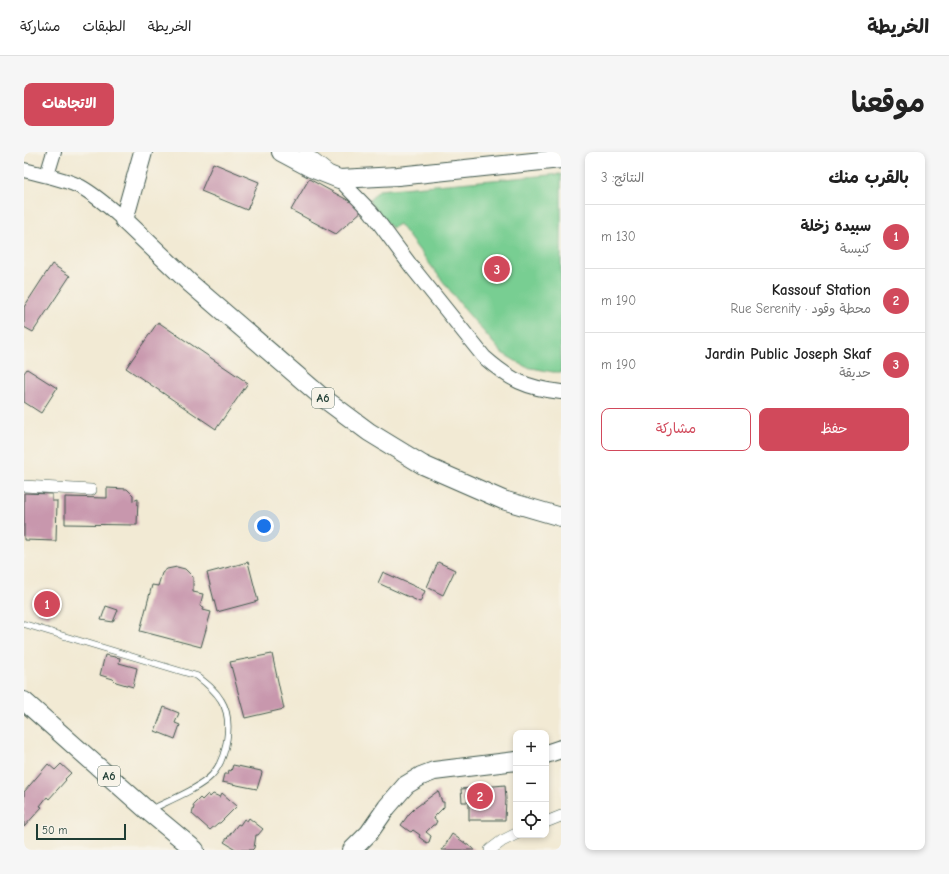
<!DOCTYPE html>
<html lang="ar">
<head>
<meta charset="utf-8">
<style>
	body { margin:0; font-family:"Comic Neue","Playpen Sans Arabic",sans-serif; background:#f6f6f6; color:#222; direction:rtl }
	.controls { position:absolute; right:12px; bottom:12px; display:grid; overflow:hidden; border-radius:8px; box-shadow:0 2px 6px #0003 }
	.controls button { width:36px; height:36px; display:grid; place-items:center; padding:0; border:0; border-bottom:1px solid #e0e0e0; background:#fff; color:#222; font:20px sans-serif }
	.scale { position:absolute; left:12px; bottom:10px; width:90px; box-sizing:border-box; padding-left:4px; border:2px solid #1f3d34; border-top:0; font-size:11px; line-height:14px; white-space:nowrap; color:#1f3d34; -webkit-text-stroke:3px #f7f3e8; paint-order:stroke }
	.you { position:absolute; left:240px; top:374px; width:14px; height:14px; margin:-10px; border:3px solid #fff; border-radius:50%; background:#1a73e8; box-shadow:0 0 0 6px #1a73e833 }
	.badge { display:grid; place-items:center; width:26px; height:26px; border-radius:50%; background:#d1495b; color:#fff; font-size:13px; font-weight:700 }
	.pin { position:absolute; translate:-50% -50%; border:2px solid #fff; box-shadow:0 1px 4px #0006 }
	.list { margin:0; padding:0; list-style:none }
	h2 { display:flex; justify-content:space-between; align-items:center; height:52px; margin:0; padding:0 16px; font-size:17px }
	h2 small { font-size:13px; font-weight:400; color:#767676 }
	.list li { display:grid; grid-template-columns:26px 1fr auto; gap:12px; align-items:center; box-sizing:border-box; height:64px; padding:0 16px; border-top:1px solid #e0e0e0 }
	.list b { display:block; font-size:15px; white-space:nowrap }
	.list p { margin:0; font-size:13px; white-space:nowrap; color:#767676 }
	.list em { font-size:13px; font-style:normal; color:#767676 }
	.actions { display:flex; gap:8px; padding:12px 16px }
	.actions a { flex:1; padding:9px 0; border:1px solid #d1495b; border-radius:8px; text-align:center; font-size:14px; color:#d1495b }
	.actions .main { background:#d1495b; color:#fff }
	.icon { flex:none; width:22px; height:22px; fill:none; stroke:currentColor; stroke-width:2; stroke-linecap:round; stroke-linejoin:round }
	.map { position:relative; flex:none; width:537px; height:698px; overflow:hidden; direction:ltr; border-radius:8px }
	header { display:flex; align-items:center; gap:24px; box-sizing:border-box; height:56px; padding:0 20px; background:#fff; border-bottom:1px solid #e0e0e0 }
	header strong { font-size:19px }
	nav { display:flex; gap:22px; margin-inline-start:auto; font-size:14px }
	.intro { display:flex; align-items:center; justify-content:space-between; box-sizing:border-box; height:96px; padding:0 24px }
	h1 { margin:0; font-size:28px }
	.button { padding:10px 18px; border-radius:8px; background:#d1495b; color:#fff; font-size:14px; font-weight:700 }
	main { display:flex; gap:24px; padding:0 24px }
	aside { flex:1; background:#fff; border-radius:8px; box-shadow:0 2px 6px #0003 }
	.map>svg:first-child { display:block }
	.green { fill:#78ce92; stroke:#4c8663 }
	.building { fill:#c897ad }
	.lines { fill:none; stroke-linecap:round; stroke-linejoin:round }
	.service-casing { stroke:#3f574c; stroke-width:7 }
	.minor-casing { stroke:#3f574c; stroke-width:12 }
	.tertiary-casing { stroke:#3f574c; stroke-width:16 }
	.trunk-casing { stroke:#3f574c; stroke-width:20 }
	.service { stroke:#fff; stroke-width:5.5 }
	.minor { stroke:#fff; stroke-width:11 }
	.tertiary { stroke:#fff; stroke-width:14 }
	.trunk { stroke:#fff; stroke-width:18 }
	.labels { text-anchor:middle; dominant-baseline:central; stroke-width:4; stroke-linejoin:round; paint-order:stroke }
	.shield { fill:#f7f3e8; stroke:#60746a; stroke-width:1 }
	.shield-label { font-size:12px; font-weight:bold; fill:#1f3d34 }
</style>
</head>
<body>
<header>
<strong>الخريطة</strong>
<nav><a>الخريطة</a><a>الطبقات</a><a>مشاركة</a></nav>
</header>
<div class="intro"><h1>موقعنا</h1><a class="button">الاتجاهات</a></div>
<main>
<aside>
<h2>بالقرب منك<small>النتائج: 3</small></h2>
<ul class="list">
<li><span class="badge">1</span><div><b>سبيده زخلة</b><p>كنيسة</p></div><em>130 m</em></li>
<li><span class="badge">2</span><div><b>Kassouf Station</b><p>محطة وقود · Rue Serenity</p></div><em>190 m</em></li>
<li><span class="badge">3</span><div><b>Jardin Public Joseph Skaf</b><p>حديقة</p></div><em>190 m</em></li>
</ul>
<div class="actions"><a class="main">حفظ</a><a>مشاركة</a></div>
</aside>
<div class="map">
<svg width="537" height="698" viewBox="0 0 537 698">
	<rect width="100%" height="100%" fill="#f7f3e8"/>
	<filter id="ink" filterUnits="userSpaceOnUse"><feTurbulence type="fractalNoise" baseFrequency=".025" numOctaves="2"/><feDisplacementMap in="SourceGraphic" scale="8" xChannelSelector="R" yChannelSelector="G"/><feConvolveMatrix kernelMatrix="1 2 1 2 8 2 1 2 1" color-interpolation-filters="sRGB"/></filter>
	<filter id="wash" filterUnits="userSpaceOnUse"><feTurbulence type="fractalNoise" baseFrequency=".012" numOctaves="4" result="noise"/><feDisplacementMap in="SourceGraphic" scale="16" xChannelSelector="R" yChannelSelector="G"/><feGaussianBlur stdDeviation="0.9" result="paint"/><feColorMatrix in="noise" values="0 0 0 0 0 0 0 0 0 0 0 0 0 0 0 0 0 1.4 0 .05"/><feComposite in="paint" operator="in"/></filter>
	<g filter="url(#wash)">
		<rect width="100%" height="100%" fill="#f2ead4"/>
		<path class="green" d="M537,22V220H529L502,215L478,201L441,158L375,72L368,76L345,49L355,38Z"/>
		<g id="blocks">
			<path class="building" d="M189,11L235,30L223,58L177,39Z
				M285,27L340,57L312,82L267,58Z
				M28,112L46,124L9,180L0,175V155Z
				M134,170L224,231L192,277L102,216Z
				M3,217L33,236L17,261L0,250V221Z
				M83,336L103,337L109,343V349L114,347L113,373L41,372V345L83,346Z
				M0,341L28,342V349H33L32,389L0,388Z
				M224,410L234,449L193,460L183,421Z
				M414,410L431,418L419,443L403,435Z
				M153,415L161,417L169,425V440L179,442L176,454L180,455L179,458L187,460L177,495L116,479L128,433L134,434L138,421L143,417Z
				M359,420L401,439L396,450L354,431Z
				M22,438L33,442L25,465L13,461Z
				M82,454L94,458L89,470L77,468Z
				M248,502L260,557L221,566L206,510Z
				M81,503L96,506L95,511L113,516L109,535L92,530L89,527L76,523Z
				M140,555L155,561L151,571L156,573L151,587L131,579Z
				M24,612L31,618L37,612L47,621L41,627L42,628L25,647L23,645L16,654L18,655L0,675V640Z
				M209,613L237,619L238,621L233,637L198,630L200,622H204L205,618L207,619Z
				M481,633L482,647L481,668H445V650H438L437,637Z
				M414,639L418,650H420V655L411,664L410,667L413,669L411,673H409L402,680L407,684L405,690L403,691L395,685L396,683L389,678L387,680L385,679L377,673L385,662L391,656Z
				M198,641L213,654L196,671H194L186,678L168,662L170,655L169,653L176,646L178,648L184,642L186,645L189,642L196,645Z
				M225,666L239,677L234,683H232L230,696L228,698H213L200,690L214,672L216,673L220,667L223,669Z
				M428,682L451,698H418Z"/>
		</g>
	</g>
	<g filter="url(#ink)">
		<use href="#blocks" fill-opacity="0" stroke="#3f574c" stroke-width="1"/>
		<g class="lines">
			<defs>
				<path id="service" d="M0,472L173,524C182,531 191,538 197,548C210,568 203,606 188,623C175,637 144,649 126,658"/>
				<path id="minor" d="M281,0L304,18
					M0,334L67,338
					M522,670L537,664
					M466,698L478,689L492,682"/>
				<path id="tertiary" d="M0,18C19,23 39,26 57,35C73,44 86,56 100,68
					M23,23L30,0
					M315,27L347,60L387,114L460,205C486,228 502,236 537,240"/>
				<path id="trunk" d="M119,0L100,68L167,132L298,245L345,280L399,313L479,348L537,365
					M257,0L287,16L315,27L374,24L537,7
					M0,549L124,659L171,698
					M522,602L537,597
					M328,698L345,681L363,655L382,633L397,624L410,619L492,609"/>
			</defs>
			<use href="#service" class="service-casing"/>
			<use href="#minor" class="minor-casing"/>
			<use href="#tertiary" class="tertiary-casing"/>
			<use href="#trunk" class="trunk-casing"/>
			<use href="#service" class="service"/>
			<use href="#minor" class="minor"/>
			<use href="#tertiary" class="tertiary"/>
			<use href="#trunk" class="trunk"/>
		</g>
	</g>
	<g class="labels">
		<g class="shield">
			<rect x="288" y="236" width="22" height="20" rx="3"/>
			<rect x="74" y="614" width="22" height="20" rx="3"/>
		</g>
		<g class="shield-label">
			<text x="299" y="246">A6</text>
			<text x="85" y="624">A6</text>
		</g>
	</g>
</svg>
<div class="controls">
<button>+</button>
<button>−</button>
<button><svg class="icon" aria-label="locate" viewBox="0 0 24 24"><circle cx="12" cy="12" r="6"/><path d="M12 2v4M12 18v4M2 12h4M18 12h4"/></svg></button>
</div>
<div class="scale">50 m</div>
<div class="you"></div>
<div class="pin badge" style="left:23px;top:452px">1</div>
<div class="pin badge" style="left:456px;top:644px">2</div>
<div class="pin badge" style="left:473px;top:117px">3</div>
</div>
</main>
</body>
</html>
